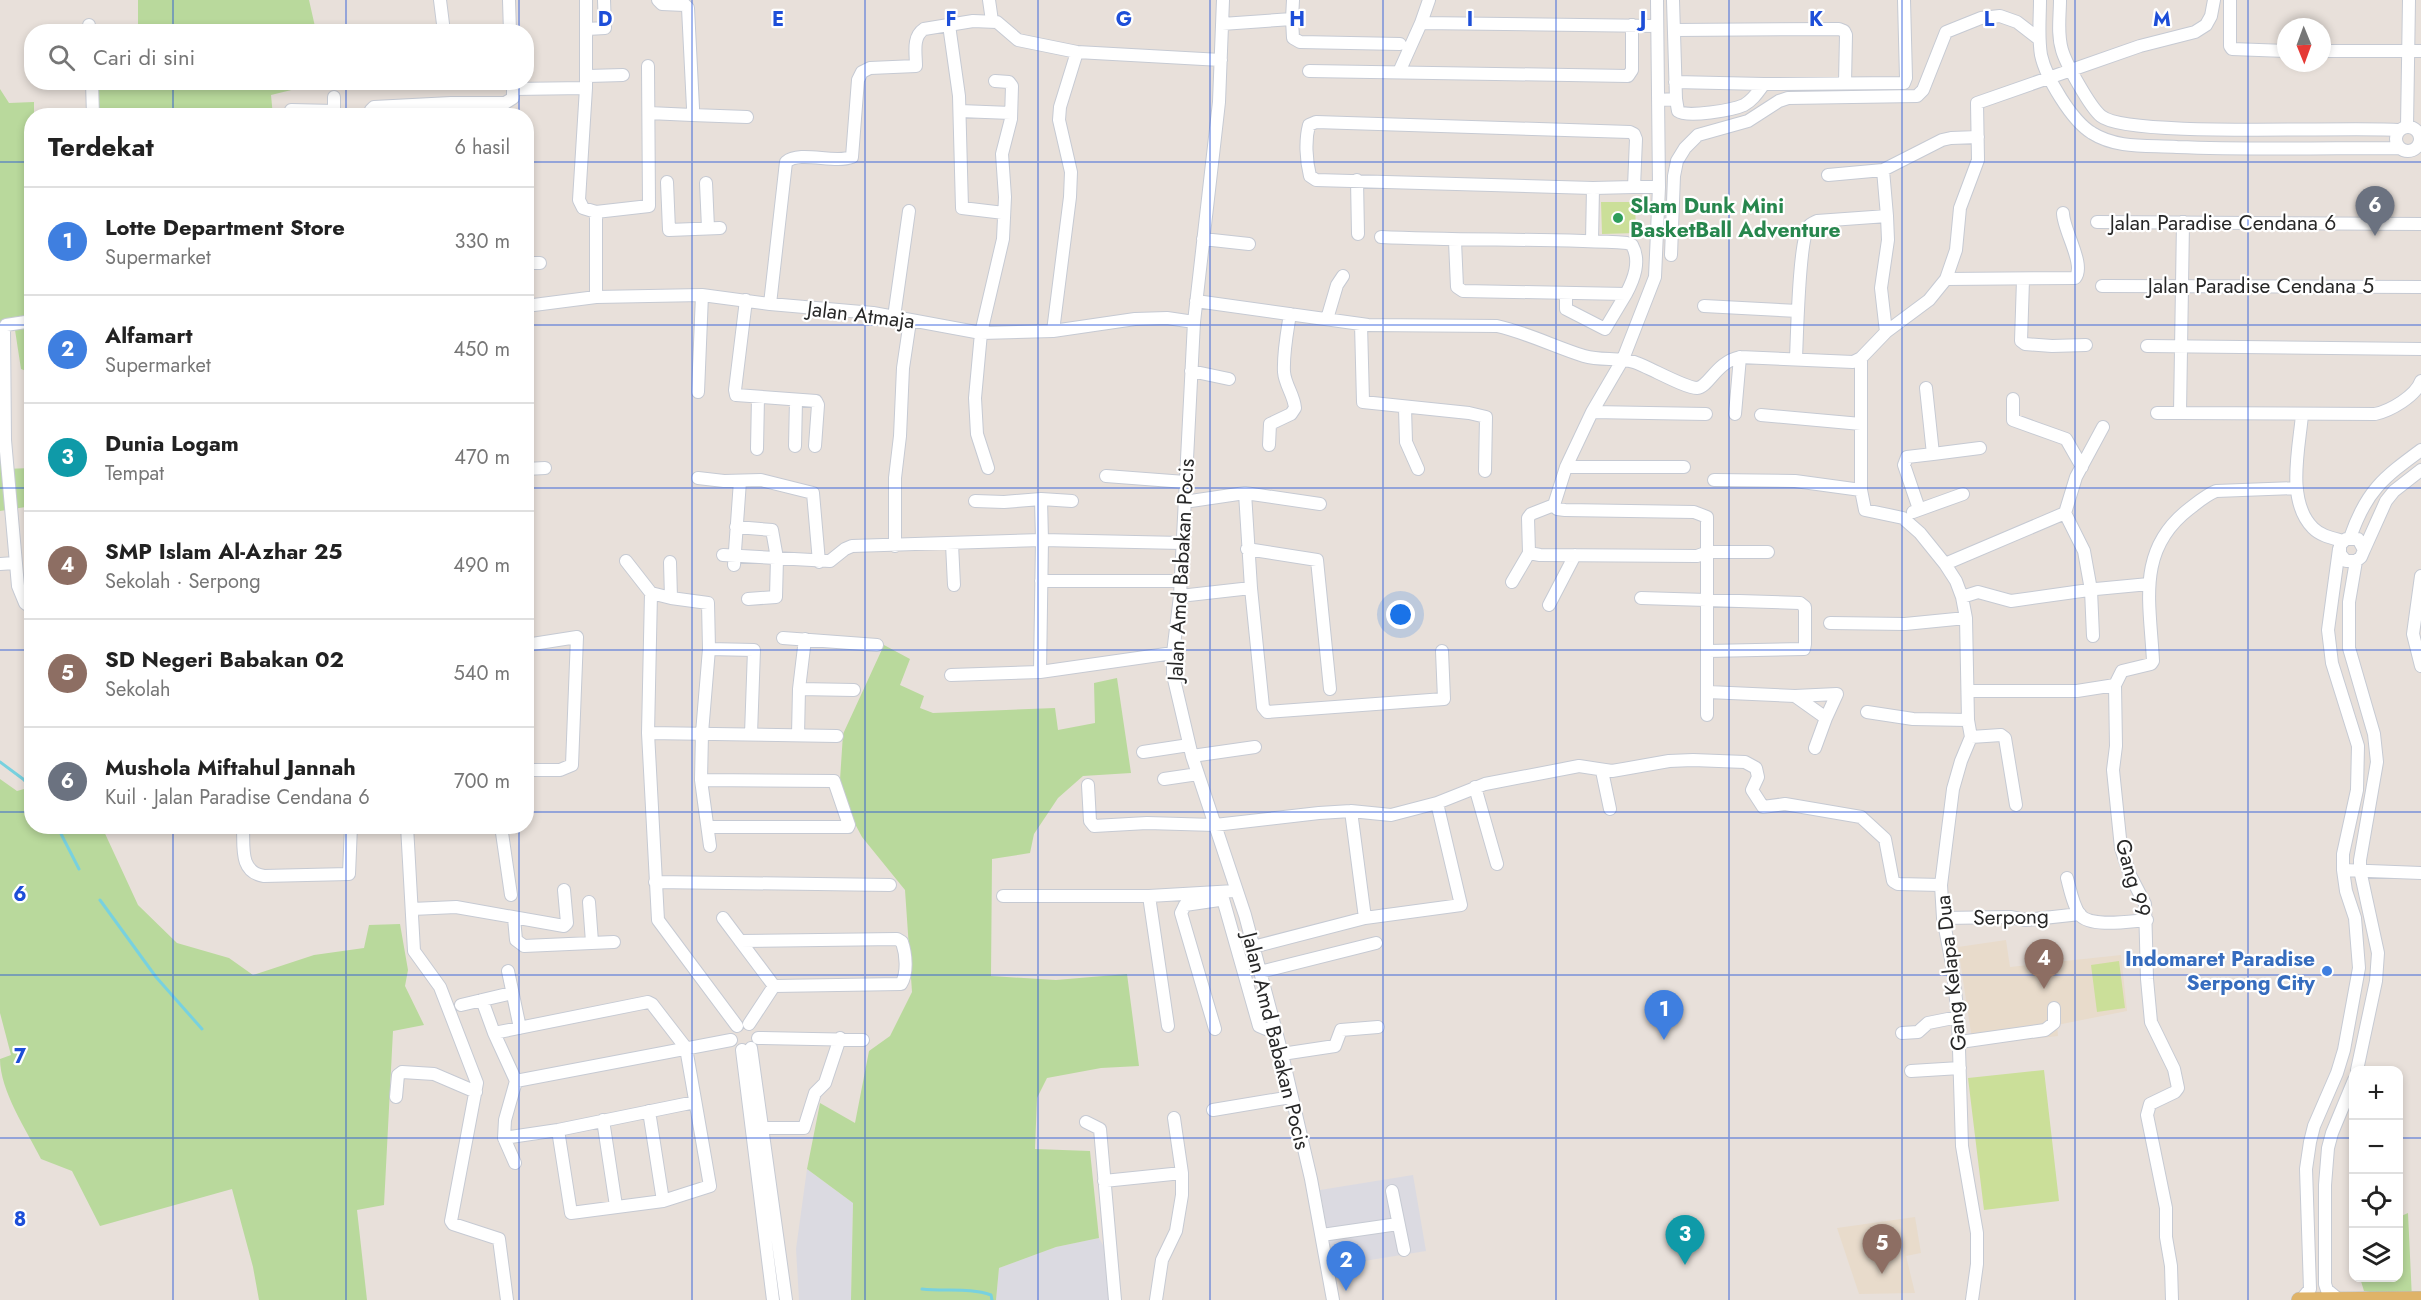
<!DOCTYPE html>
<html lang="id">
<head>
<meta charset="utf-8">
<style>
	body { margin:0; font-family:Jost,sans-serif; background:#f2f2f2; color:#222 }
	.controls { position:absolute; right:18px; bottom:18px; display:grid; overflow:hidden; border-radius:12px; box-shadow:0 3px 9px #0003 }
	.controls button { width:54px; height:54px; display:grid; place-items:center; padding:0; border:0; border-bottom:2px solid #e0e0e0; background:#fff; color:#222; font:30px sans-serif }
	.compass { position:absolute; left:2277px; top:18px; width:54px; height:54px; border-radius:50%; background:#fff; box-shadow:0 3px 9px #0003; rotate:179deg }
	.you { position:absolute; left:1401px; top:615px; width:21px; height:21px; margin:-15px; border:4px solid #fff; border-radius:50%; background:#1a73e8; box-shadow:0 0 0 9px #1a73e833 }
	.badge { display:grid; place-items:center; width:39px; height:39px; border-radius:50%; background:#4b7ce4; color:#fff; font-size:20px; font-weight:700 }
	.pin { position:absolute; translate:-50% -50px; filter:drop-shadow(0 2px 3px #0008) }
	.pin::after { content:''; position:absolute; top:32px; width:21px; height:18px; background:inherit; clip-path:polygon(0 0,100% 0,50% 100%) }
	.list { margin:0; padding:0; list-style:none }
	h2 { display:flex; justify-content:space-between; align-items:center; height:78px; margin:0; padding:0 24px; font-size:26px }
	h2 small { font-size:20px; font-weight:400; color:#767676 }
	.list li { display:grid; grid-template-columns:39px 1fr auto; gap:18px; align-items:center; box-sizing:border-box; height:108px; padding:0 24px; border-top:2px solid #e0e0e0 }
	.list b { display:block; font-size:22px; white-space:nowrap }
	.list p { margin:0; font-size:20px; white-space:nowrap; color:#767676 }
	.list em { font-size:20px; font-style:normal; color:#767676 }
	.icon { flex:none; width:33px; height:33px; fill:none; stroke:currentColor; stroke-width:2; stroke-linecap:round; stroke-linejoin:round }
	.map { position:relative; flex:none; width:2421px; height:1300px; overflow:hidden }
	.search { position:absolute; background:#fff; box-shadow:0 3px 9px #0003; left:24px; top:24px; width:510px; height:66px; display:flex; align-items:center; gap:15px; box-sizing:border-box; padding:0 21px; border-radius:24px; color:#767676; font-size:22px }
	.panel { position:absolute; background:#fff; box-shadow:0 3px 9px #0003; left:24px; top:108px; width:510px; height:726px; border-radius:24px }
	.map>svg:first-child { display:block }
	.industrial { fill:#dbdae1 }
	.education { fill:#e8dbcb }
	.grass { fill:#b9d99c }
	.pitch { fill:#cbdf99 }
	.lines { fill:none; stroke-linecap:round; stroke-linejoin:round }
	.stream { stroke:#78d1df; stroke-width:3 }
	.minor-casing { stroke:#c6cad3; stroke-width:14 }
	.major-casing { stroke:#bebebe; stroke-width:16 }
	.minor { stroke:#fff; stroke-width:12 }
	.major { stroke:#dfb368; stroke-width:15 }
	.grid { fill:none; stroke:#1d4ed8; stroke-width:1.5; stroke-opacity:0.55 }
	.leisure-dot { fill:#2e9e5b; stroke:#fff; stroke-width:2 }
	.shop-dot { fill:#3f7fe0; stroke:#fff; stroke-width:2 }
	.labels { text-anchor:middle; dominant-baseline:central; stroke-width:4.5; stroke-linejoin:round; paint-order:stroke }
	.leisure-label { font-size:21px; font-weight:bold; fill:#27864d; stroke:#fff; text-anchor:start }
	.street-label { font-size:21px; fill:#272727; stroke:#fff }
	.shop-label { font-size:21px; font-weight:bold; fill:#366cbe; stroke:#fff; text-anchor:end }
	.grid-label { font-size:20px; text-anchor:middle; font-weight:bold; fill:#1d4ed8; stroke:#fff; stroke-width:4.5; stroke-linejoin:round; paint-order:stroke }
</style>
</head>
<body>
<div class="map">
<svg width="2421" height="1300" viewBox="0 0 2421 1300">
	<rect width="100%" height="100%" fill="#e8e0da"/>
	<path class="industrial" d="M807,1169L853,1203L851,1300H799L796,1249Z
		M1413,1175L1426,1251L1333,1266L1320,1190Z
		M1099,1238L1112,1261L1113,1300H996L999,1268L1056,1247Z"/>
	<path class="education" d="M2006,940L2010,967L2121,955L2127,1011L2057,1025L2058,1036L1973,1046L1958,947Z
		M1915,1217L1921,1253L1906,1256L1915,1293L1859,1294L1837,1228Z"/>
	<path class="grass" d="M138,0H309L316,31H138Z
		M92,83H320L271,95L273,116L93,115Z
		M0,89L9,103L34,102V115L32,116L31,373L21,369L15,330L0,328Z
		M0,451L5,469L31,468L32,506L0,511Z
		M884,645L910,659L900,685L924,696L920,708L933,713L1055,708L1058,730L1095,723L1094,683L1117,678L1131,773L1083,776L1058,798L1034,834L1030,853L992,859L991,976L1056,980L1127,974L1139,1066L1101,1068L1047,1078L1037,1098L1035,1149L1090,1151L1099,1238L1056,1247L999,1268L996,1300H851L853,1203L807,1169L820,1103L855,1123L869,1051L890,1036L912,992L905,890L862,837L847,809L840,780L843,734Z
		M0,779L17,791L31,787L32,826L102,827L138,905L177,943L229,958L253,975L314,955L364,948L369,925L400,924L408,970L405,986L424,1025L393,1031L384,1205L357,1210L367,1300H259L253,1267L232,1189L100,1226L72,1171L41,1159C27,1131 0,1091 0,1059L11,1055L0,1013Z
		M2408,1213L2412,1299L2364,1291L2360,1278H2398L2399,1217Z"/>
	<path class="pitch" d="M1635,202L1636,233L1602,234L1601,202Z
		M2119,961L2125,1008L2097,1012L2091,965Z
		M2044,1070L2059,1201L1984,1210L1968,1078Z"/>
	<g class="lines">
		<path class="stream" d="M0,762L23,779L32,788
			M57,826L79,869
			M100,900L156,977L202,1029
			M922,1289C944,1292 970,1287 991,1295L992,1300"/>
		<defs>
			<path id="minor" d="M440,0L444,32
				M509,0L510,32
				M586,0V88
				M989,0L992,21
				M1223,0L1219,102L1194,322L1180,596L1173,653V675L1192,756L1245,915L1282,1054L1311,1179L1333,1300
				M1429,0L1421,23L1656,26
				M1673,0L1676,99
				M2040,0C2040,18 2038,37 2041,55C2046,78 2072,121 2092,133C2117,149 2149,145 2177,147C2251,150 2326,148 2400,148
				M2060,0C2060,16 2057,34 2062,50C2066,64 2090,107 2101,116C2127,138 2350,126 2400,130
				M2230,0V46L2232,49L2286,51
				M1292,19L1293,38L1300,42L1400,44
				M1222,24L1292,19L1293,0
				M89,25V32
				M949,25L959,96L962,208L1004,213
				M587,29L605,28L604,0
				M1674,30L1839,29L1844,31L1846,35L1845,83
				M2322,51H2421
				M1309,71L1628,76L1632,70V25
				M1399,72L1421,23
				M588,76L623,75
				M92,82L93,116
				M448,82H459
				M512,82L513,89L586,88L579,200L583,208L596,212
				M1675,82L1764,84
				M334,97V116
				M1658,100L1676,99L1678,111C1687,118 1733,110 1744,105C1753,100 1758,92 1764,84L1904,83L1906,78L1904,0
				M291,110L335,111
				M960,111L1011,113
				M649,113L692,115L693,108L688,8L685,5L662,4L658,0
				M692,115L747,117
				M369,116L371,110L374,107L451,103H505L513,98V89
				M1316,122L1630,132L1634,134L1636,139L1634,187L1593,188L1316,180L1310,176C1306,160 1305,140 1309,125Z
				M2407,127L2409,0
				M2396 139a12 12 0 1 1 24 0a12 12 0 1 1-24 0Z
				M1828,175L1883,170L1942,140L1951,138L1978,137
				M1357,180L1358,234
				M667,182L669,230L720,228
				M706,183L708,228
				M1634,187H1659
				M2097,222L2421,224
				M2183,222L2180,413L2375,414C2390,411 2416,396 2421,381
				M1381,237C1463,241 1545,238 1627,243L1632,245C1641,261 1634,279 1626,294L1463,291L1457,287L1455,241
				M1203,239L1249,244
				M1592,241L1593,188
				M1671,255L1674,176L1677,161L1685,148L1698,135L1748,121L1779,101L1788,98L1917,96L1923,90L1946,32L1981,18L2000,16L2017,22L2039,39
				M526,263H540
				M1946,279L2075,278C2086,265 2063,230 2063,213
				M2023,280L2021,341L2025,344L2052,346L2086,345
				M2102,286L2421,287
				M1566,294V309L1605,329L1626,294
				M596,297V212L649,206L648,66
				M746,300L735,390L736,395L816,401L818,405L815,446
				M1196,301L1368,325L1497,326C1528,333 1555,347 1584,356C1601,361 1618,357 1634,362C1649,367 1685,388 1697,388C1709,387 1716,362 1740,357L1853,362L1861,358
				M770,304L786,162C800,150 834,164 852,157L858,80L862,72L870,68L916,66C916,53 912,37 924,29L973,21L997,22L1018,40L1077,52L1221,60
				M526,306L596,297L702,295L770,304L873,313L981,333L1053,331L1135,319L1167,318L1194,322
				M1704,306L1798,311
				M894,317L909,211
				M1327,319L1337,285L1343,276
				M32,321L6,325L4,330L5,440L18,586L25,603L32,608
				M1361,324L1363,402L1469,413L1486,417L1485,471
				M1053,331L1070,197L1071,172L1059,120L1060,107L1077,52
				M1886,332L1881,288L1888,240L1887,216
				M2147,346L2421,349
				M1796,358C1797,337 1799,238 1809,226C1810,224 1815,222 1817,221L1887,216L1883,170
				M1191,371L1229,379
				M698,392L702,295
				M2013,399V420L2066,439L2082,467
				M1405,408L1406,442L1418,469
				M1592,412L1623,359L1655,277L1659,187L1657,0
				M2157,413H2180
				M1706,414L1592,412L1566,467L1554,505L1557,509L1565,510L1694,512L1707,517V715
				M1735,414L1740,357
				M1761,415L1861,424
				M2302,415C2299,449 2286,501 2313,528C2321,536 2332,538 2343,541
				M1269,445L1270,424L1291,414L1295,408C1294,395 1285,385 1284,372C1283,353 1287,333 1290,314
				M795,446L796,400
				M757,449L758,397
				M1933,454L1980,448
				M1566,467H1684
				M988,468L977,434L975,398L981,333L1003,239L1005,197L1002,154L1011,119L1012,86L1009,82L995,81
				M526,469L545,468
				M1106,476L1185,482
				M698,478L724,481L761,480L813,493L819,562
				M1714,480L1795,481L1861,490
				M1245,493L1320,504
				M975,501L1004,502L1041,499
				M1072,501L1041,499L1042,540L1182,543
				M1184,502L1245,493L1251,588
				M1919,509L1904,465L1907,457L1933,454L1926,388
				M1913,512L1963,494
				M2065,513L2084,551L2091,590L2093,636
				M736,527L772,530L777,558L776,597L748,599
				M2350,538C2366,491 2383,478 2421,450
				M952,544L954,585
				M895,546V478L900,436L903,368L910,321
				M1247,549L1317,560L1330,689
				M2364,550L2386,501L2394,491L2421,470
				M1529,553L1540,555L1697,556L1708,552H1768
				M723,555L830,561L845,549L852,546L1042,540L1040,672
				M626,561L651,593L671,598L708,603L709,649L702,733L701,780L710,846
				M2356,561H2346L2340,554V545L2346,539H2358L2364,550L2361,557L2356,561L2349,602V648L2374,734L2377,762L2360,860V870L2378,953L2376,981L2357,1070
				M670,562L671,598
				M0,564L15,563
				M1945,564L2065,513L2076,477L2103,427
				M734,565L740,481
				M2421,576L2413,634L2421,666
				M1041,581H1180
				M1512,582L1529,553L1528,518L1531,514L1554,505
				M651,593L648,733L658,920L737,1026
				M1180,596L1251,588L1263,707L1267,712L1444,699L1442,651
				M1962,597L1978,592L2011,601L2096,589L2149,584
				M1641,598L1800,603L1805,607V644L1804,649L1708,651
				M1549,605L1575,555
				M1830,623L1905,624L1966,618
				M783,638L877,645
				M526,645L577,637L572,765L560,770H526
				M709,649L754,650L751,734
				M951,675L1040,672L1173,653
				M2115,685L2122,671L2151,664L2153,661C2150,602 2136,550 2189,509C2198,502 2206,495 2216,491L2297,488
				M799,689L854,690
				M1968,691H2077L2115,685L2116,746L2113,770L2121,848L2130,875L2145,904L2147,979L2151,1022L2174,1069L2178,1088L2175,1092L2150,1104L2147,1115L2166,1208V1237L2171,1266L2172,1300
				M1708,692L1795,696L1826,718L1815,748
				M1795,696L1837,694L1826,718
				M1867,712L1913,719L1968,720
				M648,733L837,736
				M798,735L799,689L805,639
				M1971,737L2001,735L2005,738L2016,805
				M1143,752L1189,745
				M1192,756L1255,747
				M1602,771L1610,809
				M1164,779L1198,774
				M701,780L834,781L849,825L848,827H708
				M1088,785L1090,821L1094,826L1147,823L1215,825L1319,813L1351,811L1391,815L1437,803L1485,784L1579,766L1612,771L1669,761L1693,760L1745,762L1756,768L1758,777L1752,790L1763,807L1785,804L1861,817L1885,839L1893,881L1898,884L1941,885
				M1475,787L1497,864
				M1351,811L1365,918
				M243,826C244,847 239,872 264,876L349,874L351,826
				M407,826L414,951L440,987L477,1083L451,1221L453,1224L499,1239L507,1300
				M501,826L511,895
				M2343,870L2421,873
				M2067,878C2070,889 2073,906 2080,915C2091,928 2131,921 2147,920
				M655,882L890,885
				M1003,896H1149L1235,891
				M1149,896L1168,1026
				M1223,899L1259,1026L1266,1029L1273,1027
				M589,902L592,942
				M412,909L456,907L564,926L567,923L564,890
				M514,918L516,940L524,946L614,942
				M723,918L774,986L749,1024
				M1943,918L2010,917L2026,920L2080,914
				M740,941L897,939L902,942C906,954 908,973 901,984L774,986
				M1253,947L1365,918L1461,905L1437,803
				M508,971L520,1028
				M1260,972L1376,943
				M482,1000L494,1033L516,1081L505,1120L504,1138L515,1163
				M461,1005L512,993
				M1215,1029L1181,913L1185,905L1219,900
				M494,1033L648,1002L652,1004L686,1048L710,1186L663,1201L571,1213L558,1130
				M1902,1033L1918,1032L1928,1023L1958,1017
				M758,1038L863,1040
				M1960,1042L2045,1030L2054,1023V1008
				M751,1048L786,1300
				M742,1050L773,1300
				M1282,1054L1335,1046L1341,1030L1378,1027
				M1911,1071L1960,1068
				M516,1081L731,1040
				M396,1097L398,1075L402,1072L434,1074L476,1092
				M1213,1110L1291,1097
				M649,1111L663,1201
				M603,1120L616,1206
				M1086,1122L1100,1129L1115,1300
				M763,1128H804L815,1093L825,1083L840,1038
				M504,1138L558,1130L695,1102
				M1104,1181L1182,1173
				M1392,1191L1404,1250
				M1322,1235L1398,1224
				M2338,1299L2327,1290L2325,1284V1185L2328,1148L2332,1133L2354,1080
				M1156,1300L1162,1260L1176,1231L1182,1195V1173L1174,1118
				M1972,1300L1977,1264V1233L1962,1146L1958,1017L1952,964L1943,918L1941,885L1953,789L1961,761L1971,737L1968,720L1966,618L1962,597L1956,581L1945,564L1920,533L1903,518L1865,510L1861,490V358L1886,332L1929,300L1946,279L1956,250L1960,208L1978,160L1977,103L2140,46L2195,32L2206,25L2211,16L2214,0
				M2301,1300L2310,1289L2306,1169L2310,1142L2314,1126L2337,1073L2344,1050L2359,968L2355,918L2346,891L2343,870V854L2357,790L2358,746L2332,663L2328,630L2339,549"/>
			<path id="major" d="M2299,1300L2421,1299"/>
		</defs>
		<use href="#minor" class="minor-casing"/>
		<use href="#major" class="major-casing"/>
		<use href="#minor" class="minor"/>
		<use href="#major" class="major"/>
	</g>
	<path class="grid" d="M173,0V32M346,0V32M519,0V32M692,0V1300M865,0V1300M1038,0V1300M1210,0V1300M1383,0V1300M1556,0V1300M1729,0V1300M1902,0V1300M2075,0V1300M2248,0V1300M173,82V116M346,82V116M519,82V116M0,162H32M526,162H2421M0,325H32M526,325H2421M0,488H32M526,488H2421M0,650H32M526,650H2421M0,812H32M526,812H2421M173,826V1300M346,826V1300M519,826V1300M0,975H2421M0,1138H2354M2398,1138H2421"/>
	<circle class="leisure-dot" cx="1618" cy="218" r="6"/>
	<circle class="shop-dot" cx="2327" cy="971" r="6"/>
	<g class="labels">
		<g class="leisure-label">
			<text x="1630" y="206">Slam Dunk Mini<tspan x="1630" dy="24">BasketBall Adventure</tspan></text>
		</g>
		<g class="street-label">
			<text x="2223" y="223">Jalan Paradise Cendana 6</text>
			<text x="2261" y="286">Jalan Paradise Cendana 5</text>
			<text transform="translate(861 315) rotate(7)">Jalan Atmaja</text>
			<text transform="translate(1181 570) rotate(-87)">Jalan Amd Babakan Pocis</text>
			<text transform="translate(2133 878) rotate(74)">Gang 99</text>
			<text transform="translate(2011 917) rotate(-1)">Serpong</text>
			<text transform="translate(1951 973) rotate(-96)">Gang Kelapa Dua</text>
			<text transform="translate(1276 1041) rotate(76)">Jalan Amd Babakan Pocis</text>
		</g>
		<g class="shop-label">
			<text x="2315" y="959">Indomaret Paradise<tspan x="2315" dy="24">Serpong City</tspan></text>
		</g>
	</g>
	<g class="grid-label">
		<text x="605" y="26">D</text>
		<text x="778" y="26">E</text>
		<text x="951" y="26">F</text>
		<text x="1124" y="26">G</text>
		<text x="1297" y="26">H</text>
		<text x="1470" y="26">I</text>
		<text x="1643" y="26">J</text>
		<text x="1816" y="26">K</text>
		<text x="1989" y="26">L</text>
		<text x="2162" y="26">M</text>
		<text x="20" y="901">6</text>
		<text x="20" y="1063">7</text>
		<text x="20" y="1226">8</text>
	</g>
</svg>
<div class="controls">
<button>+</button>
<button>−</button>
<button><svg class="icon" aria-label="locate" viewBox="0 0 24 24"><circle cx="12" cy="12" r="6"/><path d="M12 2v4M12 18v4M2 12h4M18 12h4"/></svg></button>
<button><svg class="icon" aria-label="layers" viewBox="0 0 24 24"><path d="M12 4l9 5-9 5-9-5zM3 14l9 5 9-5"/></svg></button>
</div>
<svg class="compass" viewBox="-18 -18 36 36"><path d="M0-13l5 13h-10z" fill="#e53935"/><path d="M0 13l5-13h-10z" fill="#767676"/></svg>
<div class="you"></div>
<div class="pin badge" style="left:1664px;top:1040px;background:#3f7fe0">1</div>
<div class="pin badge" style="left:1346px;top:1291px;background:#3f7fe0">2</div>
<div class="pin badge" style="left:1685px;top:1265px;background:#0f9aa8">3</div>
<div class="pin badge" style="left:2044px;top:989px;background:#8d6e63">4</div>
<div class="pin badge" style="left:1882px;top:1274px;background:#8d6e63">5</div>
<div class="pin badge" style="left:2375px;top:236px;background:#6b7280">6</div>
<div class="search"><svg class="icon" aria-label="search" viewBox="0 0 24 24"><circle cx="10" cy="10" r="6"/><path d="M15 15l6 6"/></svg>Cari di sini</div>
<section class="panel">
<h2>Terdekat<small>6 hasil</small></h2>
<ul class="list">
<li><span class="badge" style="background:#3f7fe0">1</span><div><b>Lotte Department Store</b><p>Supermarket</p></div><em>330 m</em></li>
<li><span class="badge" style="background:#3f7fe0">2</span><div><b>Alfamart</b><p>Supermarket</p></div><em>450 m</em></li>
<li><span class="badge" style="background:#0f9aa8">3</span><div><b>Dunia Logam</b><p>Tempat</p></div><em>470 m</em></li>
<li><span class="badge" style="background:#8d6e63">4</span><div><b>SMP Islam Al-Azhar 25</b><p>Sekolah · Serpong</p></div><em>490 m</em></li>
<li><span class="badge" style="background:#8d6e63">5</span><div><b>SD Negeri Babakan 02</b><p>Sekolah</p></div><em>540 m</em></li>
<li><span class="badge" style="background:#6b7280">6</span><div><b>Mushola Miftahul Jannah</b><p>Kuil · Jalan Paradise Cendana 6</p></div><em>700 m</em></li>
</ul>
</section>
</div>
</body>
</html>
